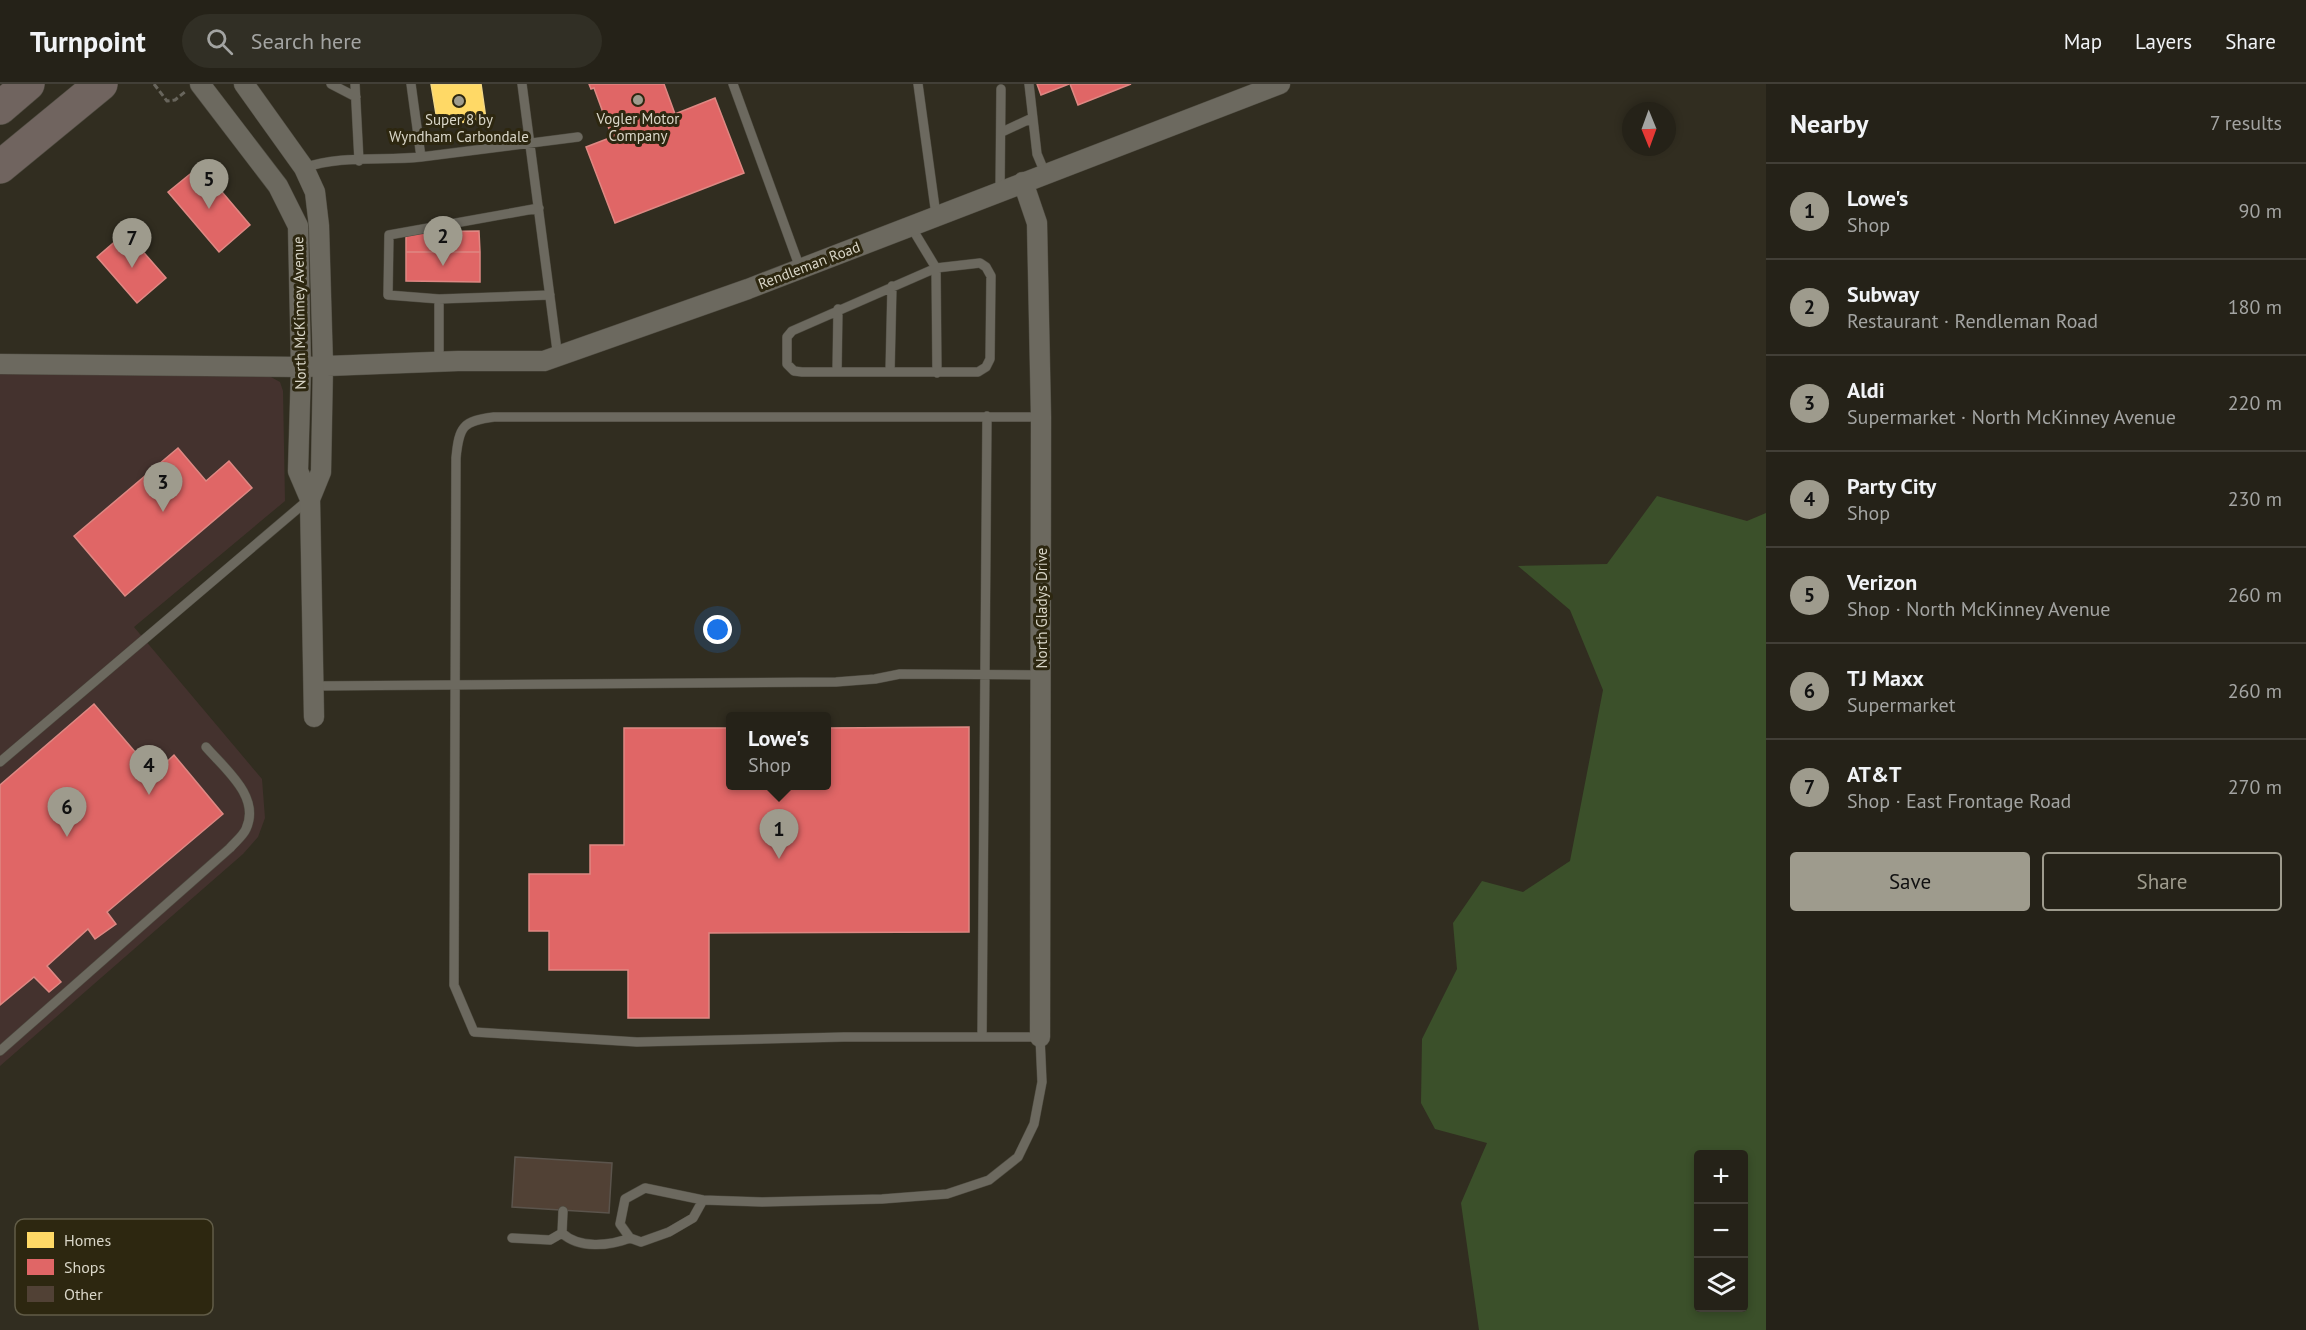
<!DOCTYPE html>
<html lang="en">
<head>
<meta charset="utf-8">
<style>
	body { margin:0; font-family:"PT Sans",sans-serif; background:#312f25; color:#f1f3f6 }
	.controls { position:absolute; right:18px; bottom:18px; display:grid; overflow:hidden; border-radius:6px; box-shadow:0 3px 9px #0003 }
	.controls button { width:54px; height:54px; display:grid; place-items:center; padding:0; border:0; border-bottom:2px solid #423f37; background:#252218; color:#f1f3f6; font:30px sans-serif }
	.compass { position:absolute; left:1622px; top:18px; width:54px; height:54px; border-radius:50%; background:#252218; box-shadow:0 3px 9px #0003; rotate:179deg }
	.you { position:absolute; left:718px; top:546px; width:21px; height:21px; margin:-15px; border:4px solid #fff; border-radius:50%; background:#1a73e8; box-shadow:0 0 0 9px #1a73e833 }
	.badge { display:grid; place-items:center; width:39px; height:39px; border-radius:50%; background:#9e9b8d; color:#111; font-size:20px; font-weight:700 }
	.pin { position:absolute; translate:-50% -50px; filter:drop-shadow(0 2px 3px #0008) }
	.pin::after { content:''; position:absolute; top:32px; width:21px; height:18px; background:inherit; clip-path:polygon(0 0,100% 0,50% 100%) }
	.popup { position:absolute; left:726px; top:628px; width:105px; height:78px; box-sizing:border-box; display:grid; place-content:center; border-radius:6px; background:#252218; filter:drop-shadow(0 2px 4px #0005); font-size:20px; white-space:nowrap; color:#a3a4a2 }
	.popup b { font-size:22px; color:#f1f3f6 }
	.popup::after { content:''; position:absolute; left:50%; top:100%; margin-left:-12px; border:12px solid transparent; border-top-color:#252218 }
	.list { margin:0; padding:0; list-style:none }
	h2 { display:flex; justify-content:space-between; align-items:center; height:78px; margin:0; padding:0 24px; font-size:26px }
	h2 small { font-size:20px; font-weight:400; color:#a3a4a2 }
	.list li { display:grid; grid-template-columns:39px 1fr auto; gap:18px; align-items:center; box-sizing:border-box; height:96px; padding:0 24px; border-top:2px solid #423f37 }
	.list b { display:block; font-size:22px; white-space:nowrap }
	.list p { margin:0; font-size:20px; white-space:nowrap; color:#a3a4a2 }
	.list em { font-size:20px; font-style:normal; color:#a3a4a2 }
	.actions { display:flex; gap:12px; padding:18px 24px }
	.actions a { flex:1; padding:14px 0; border:2px solid #9e9b8d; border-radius:6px; text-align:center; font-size:21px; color:#9e9b8d }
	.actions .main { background:#9e9b8d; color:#111 }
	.icon { flex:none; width:33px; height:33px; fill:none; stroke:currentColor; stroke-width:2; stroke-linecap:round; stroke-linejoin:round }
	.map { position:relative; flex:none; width:1766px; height:1246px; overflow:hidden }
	header { display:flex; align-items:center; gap:36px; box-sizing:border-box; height:84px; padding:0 30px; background:#252218; border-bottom:2px solid #423f37 }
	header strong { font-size:28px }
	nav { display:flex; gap:33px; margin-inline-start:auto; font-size:21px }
	.search { width:420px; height:54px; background:#312f25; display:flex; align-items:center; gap:15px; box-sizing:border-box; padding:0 21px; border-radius:33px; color:#a3a4a2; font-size:22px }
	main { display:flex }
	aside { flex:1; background:#252218 }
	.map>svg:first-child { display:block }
	.commercial { fill:#44322e }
	.green { fill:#3b502a; fill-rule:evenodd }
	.homes { fill:#ffd966; stroke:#f4d883; stroke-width:1.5 }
	.shops { fill:#e06666; stroke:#de8883; stroke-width:1.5 }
	.building { fill:#514135; stroke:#5b544c; stroke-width:1.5 }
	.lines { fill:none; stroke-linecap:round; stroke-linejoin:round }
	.lane-casing { stroke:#4e4b40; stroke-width:10 }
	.street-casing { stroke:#4e4b40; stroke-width:21 }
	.highway-casing { stroke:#4e4b40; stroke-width:34 }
	.path { stroke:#68655c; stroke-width:3; stroke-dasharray:6 3; stroke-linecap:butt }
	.lane { stroke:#6c695f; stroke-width:9 }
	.street { stroke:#6c695f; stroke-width:20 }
	.highway { stroke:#70645f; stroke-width:33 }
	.poi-dot { fill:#9e9b8d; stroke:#2d2710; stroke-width:2 }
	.labels { text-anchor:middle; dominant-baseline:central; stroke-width:6; stroke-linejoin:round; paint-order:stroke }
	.poi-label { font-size:15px; fill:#d9d6c8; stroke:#2d2710 }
	.street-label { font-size:15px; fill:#d9d6c8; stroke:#2d2710 }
	.key { fill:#2d2710; stroke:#615c47; stroke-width:1.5 }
	.key-label { font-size:16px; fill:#d9d6c8 }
</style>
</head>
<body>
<header>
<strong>Turnpoint</strong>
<div class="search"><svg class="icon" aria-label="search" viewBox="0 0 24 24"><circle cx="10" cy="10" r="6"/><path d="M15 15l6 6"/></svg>Search here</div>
<nav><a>Map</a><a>Layers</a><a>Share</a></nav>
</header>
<main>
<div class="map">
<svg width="1766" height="1246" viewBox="0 0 1766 1246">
	<rect width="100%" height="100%" fill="#312d20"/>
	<path class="commercial" d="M0,289L269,292L280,298L283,307L285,417L134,543L262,695L265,734L258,753L243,770L0,982Z"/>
	<path class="green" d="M1657,412L1747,437L1766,429V1246H1479L1461,1119L1487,1059L1435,1045L1421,1019L1422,955L1457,885L1453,839L1482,797L1523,808L1570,777L1603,606L1570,526L1518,482L1607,480ZM1698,1070H1744V1224H1698Z"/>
	<path class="homes" d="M431,0H481L486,35L438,42Z"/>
	<path class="shops" d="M589,0H664L675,30L715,14L744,89L615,139L586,63L612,53L594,4L591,5Z
		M1037,0H1069L1041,11Z
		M1070,0H1131L1078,21Z
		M200,82L250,141L219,168L168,108Z
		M479,147L480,168H406V148Z
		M126,148L166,194L137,219L97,173Z
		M406,168H480V198L406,197Z
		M178,364L206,397L229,377L252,404L125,512L74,452Z
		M94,620L154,690L174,671L223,730L107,828L116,840L95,855L88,845L47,882L61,898L49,908L34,893L0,921V701Z
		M969,643V848L709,849V934H628V886H549V847H529V790H590V761H624V644H731V702H827V644Z"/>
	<path class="building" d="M515,1073L612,1079L609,1129L512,1123Z"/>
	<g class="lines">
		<defs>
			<path id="lane" d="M331,0L356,13
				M355,0L359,77
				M522,0L558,274
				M733,0L800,184
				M918,0L936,131
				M1029,0L1037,70L1045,89
				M1002,48L1032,34
				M421,73L578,53
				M304,84C340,71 383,77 421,73L411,0
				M1000,106L1001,5
				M910,141L936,184L980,179L986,183L991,192L990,275L986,283L978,288H802L794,287L787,280V253L792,247L936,184L937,289
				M439,215L550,211
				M439,277V215L388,211L389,151L539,124
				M837,288L838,225
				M890,288L892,202
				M313,602L836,598L875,595L900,590L1041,591
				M0,678L308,416
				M982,953L987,332
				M0,967L230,764C235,758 243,752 246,745C261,713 225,685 206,663
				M703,1116L693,1134L669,1148L641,1158L630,1154L620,1140L625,1115L645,1104L703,1116L762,1118L882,1115L947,1110L989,1096L1018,1073L1034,1040L1042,998L1040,953H844L637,958L474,948L454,901L456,374C459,342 463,337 494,333H1041
				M563,1127L562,1149C579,1165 609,1162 630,1154
				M512,1154L550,1156L562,1149"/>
			<path id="street" d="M200,0L278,102L298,142L301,283L298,387L310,415
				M244,0L304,84L315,108L319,142L323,281L321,388L310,415L314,633
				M1023,98L1037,139L1041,333L1040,953
				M0,280L301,283L458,277H544L748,205L1280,0"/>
			<path id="highway" d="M0,24L28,0
				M0,83L101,0"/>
		</defs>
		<use href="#lane" class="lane-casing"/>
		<use href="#street" class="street-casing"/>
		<use href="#highway" class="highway-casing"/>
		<path class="path" d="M154,0L167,17L175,16L186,7"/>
		<use href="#lane" class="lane"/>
		<use href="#street" class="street"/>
		<use href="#highway" class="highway"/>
	</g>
	<g class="poi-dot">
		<circle cx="638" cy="16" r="6"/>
		<circle cx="459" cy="17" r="6"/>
	</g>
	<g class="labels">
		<g class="poi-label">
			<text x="638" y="34">Vogler Motor<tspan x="638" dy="17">Company</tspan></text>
			<text x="459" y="35">Super 8 by<tspan x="459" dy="17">Wyndham Carbondale</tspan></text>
		</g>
		<g class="street-label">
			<text transform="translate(809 181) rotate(-21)">Rendleman Road</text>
			<text transform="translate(299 229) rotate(-91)">North McKinney Avenue</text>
			<text transform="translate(1041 524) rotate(-90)">North Gladys Drive</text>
		</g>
	</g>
	<rect x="15" y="1135" width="198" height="96" rx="9" class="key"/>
	<rect x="27" y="1148" width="27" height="16" fill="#ffd966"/>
	<rect x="27" y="1175" width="27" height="16" fill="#e06666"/>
	<rect x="27" y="1202" width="27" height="16" fill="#514135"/>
	<g class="key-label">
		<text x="64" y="1162">Homes</text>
		<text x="64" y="1189">Shops</text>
		<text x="64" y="1216">Other</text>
	</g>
</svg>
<div class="controls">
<button>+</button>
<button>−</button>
<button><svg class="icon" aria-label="layers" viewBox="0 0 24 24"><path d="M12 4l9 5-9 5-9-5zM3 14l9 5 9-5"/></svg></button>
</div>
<svg class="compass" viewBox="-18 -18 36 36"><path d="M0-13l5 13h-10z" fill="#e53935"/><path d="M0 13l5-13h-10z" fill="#a3a4a2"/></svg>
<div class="you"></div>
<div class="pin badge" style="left:779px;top:775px">1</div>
<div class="popup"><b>Lowe's</b>Shop</div>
<div class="pin badge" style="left:443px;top:182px">2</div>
<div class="pin badge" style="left:163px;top:428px">3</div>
<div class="pin badge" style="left:149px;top:711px">4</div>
<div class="pin badge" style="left:209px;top:125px">5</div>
<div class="pin badge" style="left:67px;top:753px">6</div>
<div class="pin badge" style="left:132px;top:184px">7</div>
</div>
<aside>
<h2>Nearby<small>7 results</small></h2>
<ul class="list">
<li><span class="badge">1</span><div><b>Lowe's</b><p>Shop</p></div><em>90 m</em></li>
<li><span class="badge">2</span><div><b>Subway</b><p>Restaurant · Rendleman Road</p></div><em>180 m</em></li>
<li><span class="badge">3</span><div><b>Aldi</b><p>Supermarket · North McKinney Avenue</p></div><em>220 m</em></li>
<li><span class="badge">4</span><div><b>Party City</b><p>Shop</p></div><em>230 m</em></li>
<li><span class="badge">5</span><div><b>Verizon</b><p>Shop · North McKinney Avenue</p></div><em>260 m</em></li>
<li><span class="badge">6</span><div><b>TJ Maxx</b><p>Supermarket</p></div><em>260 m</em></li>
<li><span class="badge">7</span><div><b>AT&amp;T</b><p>Shop · East Frontage Road</p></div><em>270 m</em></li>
</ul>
<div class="actions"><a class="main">Save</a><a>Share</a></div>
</aside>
</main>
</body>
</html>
